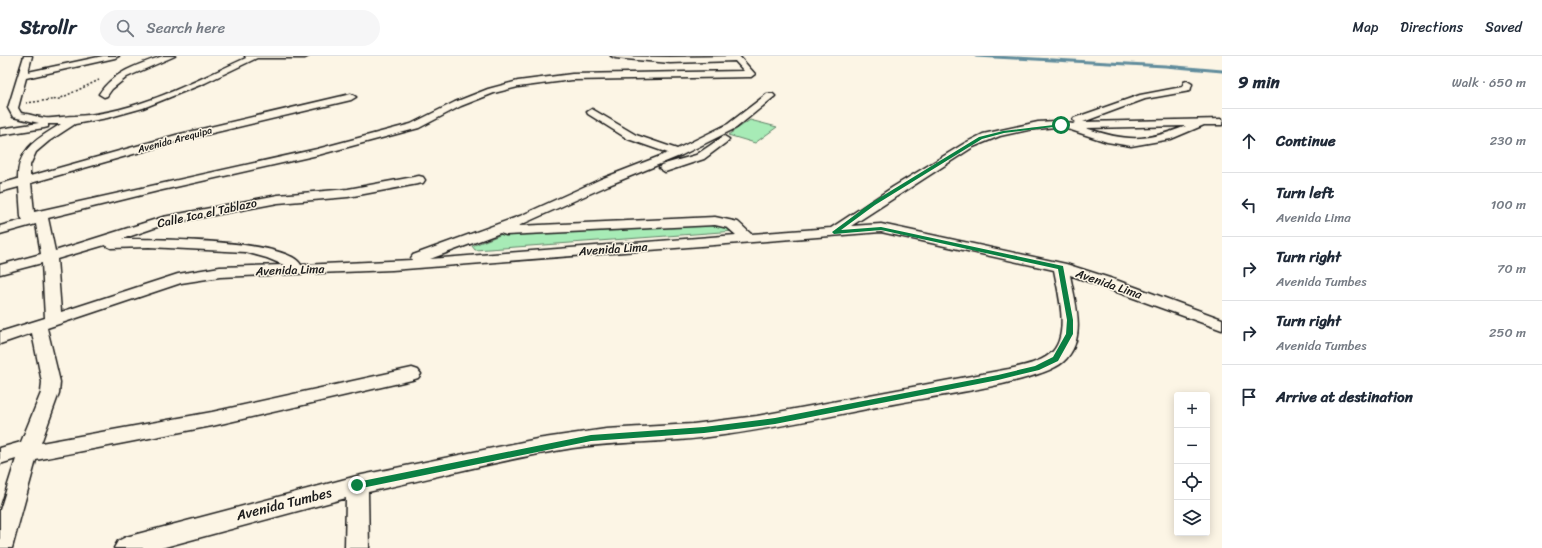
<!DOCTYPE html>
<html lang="en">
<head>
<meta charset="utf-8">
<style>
	body { margin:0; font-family:Sriracha,sans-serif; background:#f6f6f7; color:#1f2937 }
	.controls { position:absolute; right:12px; bottom:12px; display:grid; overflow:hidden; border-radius:4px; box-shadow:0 2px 10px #0003 }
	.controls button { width:36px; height:36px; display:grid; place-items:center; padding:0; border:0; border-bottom:1px solid #e0e1e3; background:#fff; color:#1f2937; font:20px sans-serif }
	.stop { position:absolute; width:12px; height:12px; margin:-9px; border:3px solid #0b8043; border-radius:50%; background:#fff }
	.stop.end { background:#0b8043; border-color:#fff; box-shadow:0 1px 4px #0008 }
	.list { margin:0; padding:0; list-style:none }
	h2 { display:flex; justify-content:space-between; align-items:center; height:52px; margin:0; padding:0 16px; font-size:17px }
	h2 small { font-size:13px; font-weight:400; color:#747a83 }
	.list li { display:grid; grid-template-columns:26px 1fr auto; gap:12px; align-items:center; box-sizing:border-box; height:64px; padding:0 16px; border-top:1px solid #e0e1e3 }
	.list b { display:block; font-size:15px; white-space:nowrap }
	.list p { margin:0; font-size:13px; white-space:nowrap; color:#747a83 }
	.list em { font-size:13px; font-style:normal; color:#747a83 }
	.icon { flex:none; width:22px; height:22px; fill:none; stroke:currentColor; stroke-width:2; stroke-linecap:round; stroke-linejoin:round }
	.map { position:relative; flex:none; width:1222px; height:492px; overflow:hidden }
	header { display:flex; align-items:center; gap:24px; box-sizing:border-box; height:56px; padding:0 20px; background:#fff; border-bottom:1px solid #e0e1e3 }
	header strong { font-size:19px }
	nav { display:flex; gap:22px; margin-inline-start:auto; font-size:14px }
	.search { width:280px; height:36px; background:#f6f6f7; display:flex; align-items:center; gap:10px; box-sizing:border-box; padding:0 14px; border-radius:22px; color:#747a83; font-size:15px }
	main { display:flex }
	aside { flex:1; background:#fff }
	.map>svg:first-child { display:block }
	.green { fill:#a7ebb6; stroke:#628469 }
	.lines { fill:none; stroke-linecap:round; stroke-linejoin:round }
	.stream { stroke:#618c9c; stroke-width:3 }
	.street-casing { stroke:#1c1c1c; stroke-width:3 }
	.path { stroke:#1c1c1c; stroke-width:1.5; stroke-dasharray:2 2; stroke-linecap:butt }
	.street { fill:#fcf5e5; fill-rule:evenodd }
	.route { fill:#0b8043 }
	.labels { text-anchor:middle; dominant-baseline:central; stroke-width:3; stroke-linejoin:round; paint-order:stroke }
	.far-street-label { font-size:10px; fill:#1c1c1c; stroke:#fcf5e5 }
	.street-label { font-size:12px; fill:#1c1c1c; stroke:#fcf5e5 }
	.near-street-label { font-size:14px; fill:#1c1c1c; stroke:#fcf5e5 }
</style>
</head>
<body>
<header>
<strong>Strollr</strong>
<div class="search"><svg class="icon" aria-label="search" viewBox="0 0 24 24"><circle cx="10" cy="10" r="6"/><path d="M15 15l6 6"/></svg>Search here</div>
<nav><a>Map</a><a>Directions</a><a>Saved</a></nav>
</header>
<main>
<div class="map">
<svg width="1222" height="492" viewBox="0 0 1222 492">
	<rect width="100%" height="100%" fill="#fcf5e5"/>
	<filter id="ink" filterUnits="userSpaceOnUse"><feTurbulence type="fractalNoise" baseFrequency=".025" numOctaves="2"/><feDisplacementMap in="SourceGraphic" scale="8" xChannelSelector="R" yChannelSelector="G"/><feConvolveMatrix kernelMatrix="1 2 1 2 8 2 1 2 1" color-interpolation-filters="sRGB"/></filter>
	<g filter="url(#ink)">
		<path class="green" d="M750,64L777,71L755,87L728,79Z
			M712,167L732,171L735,175L475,194L472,190L502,178Z"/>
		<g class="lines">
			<path class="stream" d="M976,0L1165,10L1222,15"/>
			<defs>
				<path id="street" d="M24,0H32L28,16L103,0H119L115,2L26,22L18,52L21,57C29,58 37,61 45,62C55,63 65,60 75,60C134,58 193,26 246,2L245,0H309L305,2H257L205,27L143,52L107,62L75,68L49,85L36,96L30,109V120L176,79L351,38L356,41L351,44L183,84L31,127L34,156L317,93L411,68L455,46L488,33L518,25L572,18L744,15L735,5L670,7L615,2L611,0L670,1L739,0L755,18L751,21L572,24L518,31L494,37L461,50L419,72L318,99L158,135L48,162L55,195L163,161L278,139L348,133L419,120L423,121L425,124L423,127L348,141L278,147L166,168L122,183C151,183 288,183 301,209L412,204L411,202L413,199L520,160L601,123L668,97L628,83L588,58L587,56L592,53L636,79L677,93L728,68L767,38H773L775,40L736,72L682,99L609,129L518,170L715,161L738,166L751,178L831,172L893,131L965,87L983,78L1038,66L1055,65L1073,68L1076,66L1073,64L1074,62L1140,39L1182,31L1184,26L1187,25L1192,28L1190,35L1145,43L1083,66L1222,63V69H1204L1171,83L1131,90L1107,86L1071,74L1055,71L1028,74L1000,80L973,91L851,170L881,168L1066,208L1116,224L1222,263V274L1070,219C1075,246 1088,284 1063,306C1042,324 956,337 927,342C854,354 783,372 709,381C664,387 618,385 573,392C504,403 436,421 368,436L369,492H345L346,442L161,492H114L118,485L126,481L357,420L537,383L606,373L693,368L757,360L1009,313C1022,310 1039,307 1050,298C1071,281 1058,236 1054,214L881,176L392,214L220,221L181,227L47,272L60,326L59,337L41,387L212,356L412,312L418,314L421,318L418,322L412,324L212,370L36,404L12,492H0V454L16,403L0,408V392L21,386L41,337L42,326L32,277L0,288V276L45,262L42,207L0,218V209L41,198L36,168L0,178V170L23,164L21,161L19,131L0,136V128L18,123C17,92 39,82 61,68H48V71L44,72L0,79V73L39,67L13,61L8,52ZM1186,70C1145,86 1127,86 1086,72ZM715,169L728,172L736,179L430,203L500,177L506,179ZM105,189L111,192L149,191L245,196L267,202L284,209L220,211L178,218L61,256L57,203Z
					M163,0H175L127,21L112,33L107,40L104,41L99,38C113,16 139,8 163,0Z
					M724,80L729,83L728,85L704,103L665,116L659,112L661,109L696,99Z"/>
			</defs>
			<use href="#street" class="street-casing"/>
			<path class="path" d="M26,47L59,43L99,24"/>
			<use href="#street" class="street"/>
		</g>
	</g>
	<path class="route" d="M1062,68L1061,70L1004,77L982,83L875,149L841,174L881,171L1063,210L1073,264V278L1058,305L1039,314L998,324L775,368L704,377L591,385L357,433L354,432V427L357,426L591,379L704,371L775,362L998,319L1035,310L1053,301L1066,278L1067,264L1058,213L881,174L834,178L832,176L871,147L979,81L1003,75Z"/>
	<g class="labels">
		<g class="far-street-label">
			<text transform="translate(175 84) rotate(-15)">Avenida Arequipa</text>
		</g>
		<g class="street-label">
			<text transform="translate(207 157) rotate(-12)">Calle Ica el Tablazo</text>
			<text transform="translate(613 193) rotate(-4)">Avenida Lima</text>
			<text transform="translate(290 214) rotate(-2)">Avenida Lima</text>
			<text transform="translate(1109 228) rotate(19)">Avenida Lima</text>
		</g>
		<g class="near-street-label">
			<text transform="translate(284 448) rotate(-14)">Avenida Tumbes</text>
		</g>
	</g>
</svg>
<div class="controls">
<button>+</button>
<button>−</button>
<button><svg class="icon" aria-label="locate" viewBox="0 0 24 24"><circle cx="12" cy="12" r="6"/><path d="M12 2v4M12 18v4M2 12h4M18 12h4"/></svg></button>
<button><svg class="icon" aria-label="layers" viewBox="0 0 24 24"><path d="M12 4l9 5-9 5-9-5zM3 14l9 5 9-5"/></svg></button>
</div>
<div class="stop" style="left:1061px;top:69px"></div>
<div class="stop end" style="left:357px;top:429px"></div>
</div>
<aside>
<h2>9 min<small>Walk · 650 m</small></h2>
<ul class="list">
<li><svg class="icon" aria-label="ahead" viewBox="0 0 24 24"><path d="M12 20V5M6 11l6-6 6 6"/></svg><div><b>Continue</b></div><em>230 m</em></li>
<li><svg class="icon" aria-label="left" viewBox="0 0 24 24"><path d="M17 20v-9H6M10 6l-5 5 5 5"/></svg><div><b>Turn left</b><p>Avenida Lima</p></div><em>100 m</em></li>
<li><svg class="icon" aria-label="right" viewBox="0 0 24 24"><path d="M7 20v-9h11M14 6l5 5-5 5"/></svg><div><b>Turn right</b><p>Avenida Tumbes</p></div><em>70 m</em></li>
<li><svg class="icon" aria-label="right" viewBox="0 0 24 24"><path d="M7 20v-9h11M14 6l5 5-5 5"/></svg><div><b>Turn right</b><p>Avenida Tumbes</p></div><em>250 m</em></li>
<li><svg class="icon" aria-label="arrive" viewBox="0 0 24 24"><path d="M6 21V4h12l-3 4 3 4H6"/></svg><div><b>Arrive at destination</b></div></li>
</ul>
</aside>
</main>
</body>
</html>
